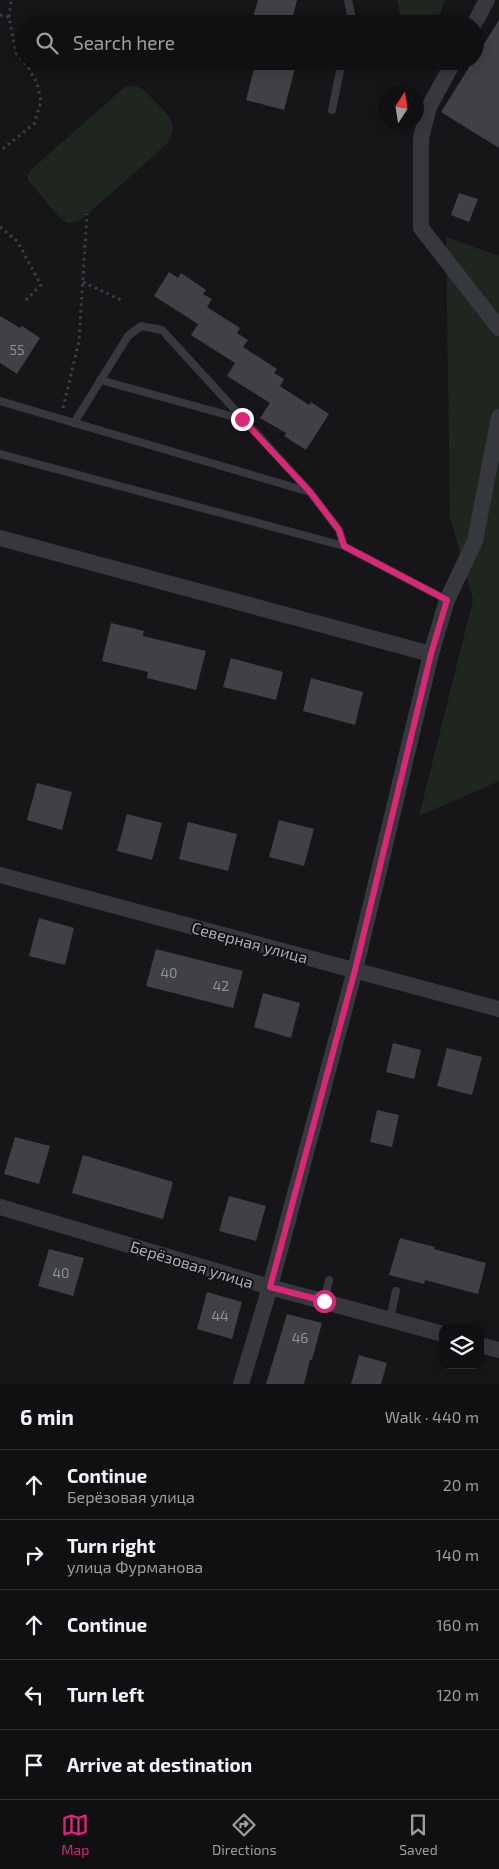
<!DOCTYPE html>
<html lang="en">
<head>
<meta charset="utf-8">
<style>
	body { margin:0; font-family:"Exo 2",sans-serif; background:#1e1e20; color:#f1f3f6 }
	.controls { position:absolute; right:15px; bottom:15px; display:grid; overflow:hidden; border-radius:10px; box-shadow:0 2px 12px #0003 }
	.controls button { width:45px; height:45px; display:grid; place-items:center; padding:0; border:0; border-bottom:1px solid #303032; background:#101012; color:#f1f3f6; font:25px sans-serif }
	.compass { position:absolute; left:379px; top:85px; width:45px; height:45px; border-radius:50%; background:#101012; box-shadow:0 2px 12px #0003; rotate:12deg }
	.stop { position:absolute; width:15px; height:15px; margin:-11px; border:4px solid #db2777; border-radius:50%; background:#fff }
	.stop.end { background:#db2777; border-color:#fff; box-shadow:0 1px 5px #0008 }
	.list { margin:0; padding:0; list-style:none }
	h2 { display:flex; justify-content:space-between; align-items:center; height:65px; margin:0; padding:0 20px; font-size:21px }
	h2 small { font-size:16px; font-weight:400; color:#9c9d9f }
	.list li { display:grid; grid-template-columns:32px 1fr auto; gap:15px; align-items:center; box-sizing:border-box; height:70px; padding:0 20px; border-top:1px solid #303032 }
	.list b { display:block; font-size:19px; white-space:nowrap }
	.list p { margin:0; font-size:16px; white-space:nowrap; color:#9c9d9f }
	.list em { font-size:16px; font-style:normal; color:#9c9d9f }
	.icon { flex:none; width:28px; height:28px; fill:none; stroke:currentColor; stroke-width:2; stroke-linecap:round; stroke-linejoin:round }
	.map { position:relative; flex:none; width:499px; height:1384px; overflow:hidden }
	.search { position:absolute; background:#101012; box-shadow:0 2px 12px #0003; left:15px; right:15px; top:15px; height:55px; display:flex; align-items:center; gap:12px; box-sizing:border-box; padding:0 18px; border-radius:28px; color:#9c9d9f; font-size:19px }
	.sheet { height:415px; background:#101012 }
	nav { display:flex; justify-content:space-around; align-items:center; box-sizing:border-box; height:70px; border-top:1px solid #303032; background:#101012; font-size:14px; color:#9c9d9f }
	nav a { display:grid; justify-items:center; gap:2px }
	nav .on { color:#db2777 }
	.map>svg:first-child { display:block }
	.green { fill:#1e261f }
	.building { fill:#404145 }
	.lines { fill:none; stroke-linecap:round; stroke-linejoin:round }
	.path { stroke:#3d3f44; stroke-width:3; stroke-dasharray:2.5 4; stroke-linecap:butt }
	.lane { stroke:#37383d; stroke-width:8 }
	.street { stroke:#37383d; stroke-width:16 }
	.route { stroke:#db2777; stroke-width:6 }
	.labels { text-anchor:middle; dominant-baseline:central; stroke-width:4; stroke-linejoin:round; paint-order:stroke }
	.number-label { font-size:14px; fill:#8e929b }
	.street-label { font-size:16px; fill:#a8adb8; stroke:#111113 }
</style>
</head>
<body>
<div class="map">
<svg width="499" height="1384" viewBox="0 0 499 1384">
	<rect width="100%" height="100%" fill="#161618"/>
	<path class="green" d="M397,0H445L436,24H402Z
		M126,86L139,87L145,91C152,99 169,114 172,123C175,129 171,137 168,143L81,220L68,223L61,219L28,180V175L35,166Z
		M446,237L499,256V781L419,816L473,600L450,517Z"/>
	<path class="building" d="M258,0H297L291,24H251Z
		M499,20V148L441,112L473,61H475V58Z
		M256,61H297L284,110L246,100Z
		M459,193L478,199L469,222L451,215Z
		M169,272L178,278L181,273L206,290L203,294L212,299L207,307L240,328L237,333L248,340L243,347L277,369L274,373L284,379L280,386L309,405L311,402L329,414L306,450L284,436L286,433L260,418L270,403L227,376L235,363L191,335L198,324L154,296Z
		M0,316L20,328L22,326L40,338L17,374L0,363Z
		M111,623L144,631L143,636L206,651L196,690L147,678L148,672L102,661Z
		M231,658L283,672L276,700L223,687Z
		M311,678L363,692L355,725L303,711Z
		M37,783L72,792L62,830L27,820Z
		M127,814L162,823L152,860L117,851Z
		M279,820L314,829L304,866L269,857Z
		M188,822L237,834L228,871L179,859Z
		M39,918L74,928L65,965L29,956Z
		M156,949L243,971L233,1008L146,986Z
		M263,993L300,1003L291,1038L254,1027Z
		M393,1043L421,1050L414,1079L386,1072Z
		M447,1048L482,1057L472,1095L437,1086Z
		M377,1110L399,1115L392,1147L370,1142Z
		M15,1137L50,1146L39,1184L4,1174Z
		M83,1155L173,1182L163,1219L72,1193Z
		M229,1196L266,1206L256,1241L219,1231Z
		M400,1238L435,1247L434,1249L486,1263L478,1294L425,1280L424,1284L389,1275Z
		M49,1249L84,1258L73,1296L38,1286Z
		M207,1292L242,1302L232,1339L197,1329Z
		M287,1314L322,1323L312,1360H310L304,1384H266Z
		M359,1355L387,1363L381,1384H351Z"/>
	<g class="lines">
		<path class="path" d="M0,15L9,17L16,53L28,67L37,83L41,102L34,124L0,151
			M9,17L11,3L13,0
			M0,227L17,241L41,285L24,302
			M83,282L121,300
			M63,408L79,341L87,214"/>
		<path class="lane" d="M348,0L351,14L349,24
			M332,110L342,61
			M100,380L242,419
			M0,401L310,492
			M74,423L128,336L141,326L162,330L310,492L339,530L344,546
			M0,454L344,546L447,600
			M324,1301L329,1280
			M390,1319L396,1291"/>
		<path class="street" d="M474,24L487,0
			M454,61L429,107L421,138V228L499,328
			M0,538L431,654
			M0,875L499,1009
			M0,1207L270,1287L443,1334
			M480,1345L499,1350
			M241,1384L270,1287L355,970L431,654L447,600L475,541L499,417"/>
	</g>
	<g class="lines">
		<path class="route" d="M242,419L310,492L339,530L344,546L447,600L431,654L355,970L270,1287L324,1301"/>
	</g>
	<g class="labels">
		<g class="number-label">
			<text x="17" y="349">55</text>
			<text x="169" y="972">40</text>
			<text x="221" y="985">42</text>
			<text x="61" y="1272">40</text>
			<text x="220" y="1315">44</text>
			<text x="300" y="1337">46</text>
		</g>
		<g class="street-label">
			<text transform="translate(250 942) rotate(15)">Северная улица</text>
			<text transform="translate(192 1264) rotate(17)">Берёзовая улица</text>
		</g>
	</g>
</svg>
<div class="controls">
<button><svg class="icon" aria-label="layers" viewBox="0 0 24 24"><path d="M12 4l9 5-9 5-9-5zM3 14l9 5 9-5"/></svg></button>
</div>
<svg class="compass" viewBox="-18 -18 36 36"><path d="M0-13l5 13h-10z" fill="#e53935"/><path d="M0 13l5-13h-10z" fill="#9c9d9f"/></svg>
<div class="stop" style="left:324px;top:1301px"></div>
<div class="stop end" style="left:242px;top:419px"></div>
<div class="search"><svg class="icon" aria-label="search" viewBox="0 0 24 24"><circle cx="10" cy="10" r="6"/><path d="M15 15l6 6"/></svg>Search here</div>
</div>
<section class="sheet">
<h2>6 min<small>Walk · 440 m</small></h2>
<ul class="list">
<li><svg class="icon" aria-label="ahead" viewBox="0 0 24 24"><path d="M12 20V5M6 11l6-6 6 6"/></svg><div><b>Continue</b><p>Берёзовая улица</p></div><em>20 m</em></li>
<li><svg class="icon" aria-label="right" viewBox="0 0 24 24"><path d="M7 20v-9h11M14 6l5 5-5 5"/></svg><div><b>Turn right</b><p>улица Фурманова</p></div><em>140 m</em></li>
<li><svg class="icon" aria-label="ahead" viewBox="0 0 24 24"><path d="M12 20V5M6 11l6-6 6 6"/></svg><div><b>Continue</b></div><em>160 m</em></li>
<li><svg class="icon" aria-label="left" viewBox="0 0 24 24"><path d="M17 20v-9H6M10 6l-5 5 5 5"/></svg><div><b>Turn left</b></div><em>120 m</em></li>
<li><svg class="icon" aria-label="arrive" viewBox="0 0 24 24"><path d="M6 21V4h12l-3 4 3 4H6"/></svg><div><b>Arrive at destination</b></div></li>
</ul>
</section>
<nav>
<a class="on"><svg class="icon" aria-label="map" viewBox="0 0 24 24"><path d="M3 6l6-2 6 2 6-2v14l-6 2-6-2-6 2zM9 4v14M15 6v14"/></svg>Map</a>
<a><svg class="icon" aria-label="directions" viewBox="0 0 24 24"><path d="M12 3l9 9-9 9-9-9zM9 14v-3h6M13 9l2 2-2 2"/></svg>Directions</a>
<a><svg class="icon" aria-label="saved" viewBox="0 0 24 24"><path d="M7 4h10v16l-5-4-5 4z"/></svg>Saved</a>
</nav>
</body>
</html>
